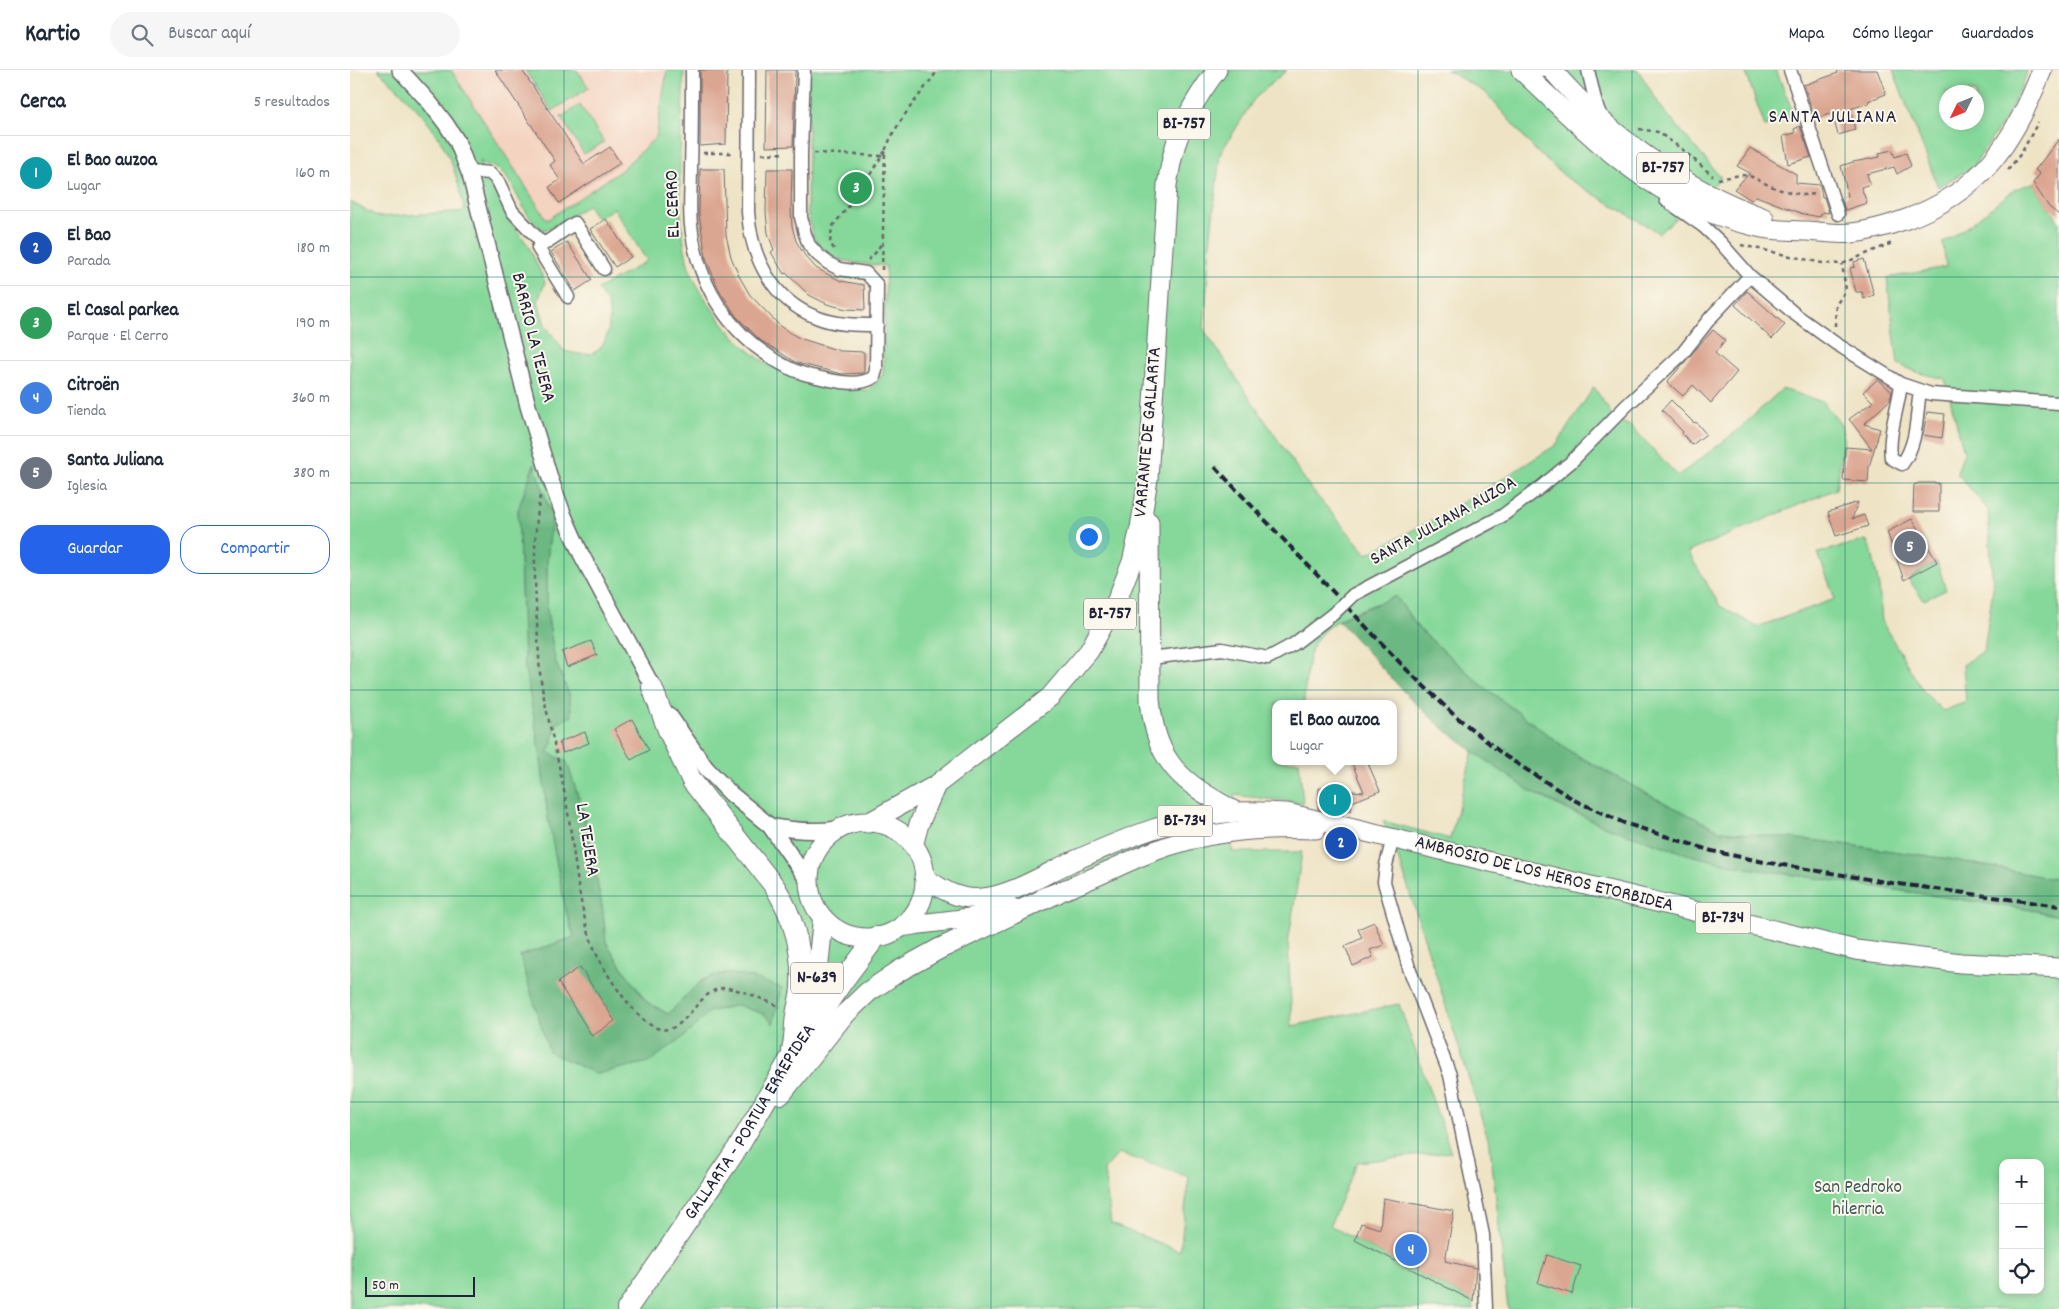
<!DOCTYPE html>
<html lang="es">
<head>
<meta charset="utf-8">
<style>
	body { margin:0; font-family:Dekko,sans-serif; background:#f6f6f7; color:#1f2937 }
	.controls { position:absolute; right:15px; bottom:15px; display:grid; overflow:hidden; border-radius:10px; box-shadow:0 2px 8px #0003 }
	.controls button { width:45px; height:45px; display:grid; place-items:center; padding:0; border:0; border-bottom:1px solid #e0e1e3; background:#fff; color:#1f2937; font:25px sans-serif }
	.compass { position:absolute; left:1589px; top:15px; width:45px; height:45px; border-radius:50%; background:#fff; box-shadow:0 2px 8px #0003; rotate:227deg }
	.scale { position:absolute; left:15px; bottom:12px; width:110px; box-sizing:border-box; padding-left:5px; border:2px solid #22223b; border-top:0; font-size:14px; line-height:18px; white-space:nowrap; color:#22223b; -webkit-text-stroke:4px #fbf7ec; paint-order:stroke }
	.you { position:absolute; left:738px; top:466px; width:18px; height:18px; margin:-12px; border:4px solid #fff; border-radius:50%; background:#1a73e8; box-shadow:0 0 0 8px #1a73e833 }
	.badge { display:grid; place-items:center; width:32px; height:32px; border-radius:50%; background:#2563eb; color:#fff; font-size:16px; font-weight:700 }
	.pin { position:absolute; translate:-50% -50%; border:2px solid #fff; box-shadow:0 1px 5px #0006 }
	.popup { position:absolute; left:922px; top:630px; width:125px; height:65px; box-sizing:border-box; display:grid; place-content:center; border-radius:10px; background:#fff; filter:drop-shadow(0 1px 4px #0005); font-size:16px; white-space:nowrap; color:#747a83 }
	.popup b { font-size:19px; color:#1f2937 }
	.popup::after { content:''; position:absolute; left:50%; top:100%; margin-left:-10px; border:10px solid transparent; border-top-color:#fff }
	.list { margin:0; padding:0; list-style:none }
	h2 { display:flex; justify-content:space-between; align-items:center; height:65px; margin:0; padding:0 20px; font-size:21px }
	h2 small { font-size:16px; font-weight:400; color:#747a83 }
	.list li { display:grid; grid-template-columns:32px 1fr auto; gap:15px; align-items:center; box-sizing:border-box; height:75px; padding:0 20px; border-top:1px solid #e0e1e3 }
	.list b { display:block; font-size:19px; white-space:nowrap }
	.list p { margin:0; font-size:16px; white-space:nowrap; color:#747a83 }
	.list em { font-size:16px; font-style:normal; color:#747a83 }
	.actions { display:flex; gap:10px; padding:15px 20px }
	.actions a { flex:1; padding:11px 0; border:1px solid #2563eb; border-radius:20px; text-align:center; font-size:18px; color:#2563eb }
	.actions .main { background:#2563eb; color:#fff }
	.icon { flex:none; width:28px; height:28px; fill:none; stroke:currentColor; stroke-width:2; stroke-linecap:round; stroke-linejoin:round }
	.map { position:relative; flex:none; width:1709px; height:1239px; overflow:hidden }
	header { display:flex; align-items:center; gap:30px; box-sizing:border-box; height:70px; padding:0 25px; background:#fff; border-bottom:1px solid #e0e1e3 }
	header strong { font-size:24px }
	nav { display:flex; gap:28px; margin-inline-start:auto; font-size:18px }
	.search { width:350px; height:45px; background:#f6f6f7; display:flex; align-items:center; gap:12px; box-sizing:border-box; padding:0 18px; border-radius:28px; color:#747a83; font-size:19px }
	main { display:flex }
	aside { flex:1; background:#fff }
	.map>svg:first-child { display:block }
	.built { fill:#f4d3c0 }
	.green { fill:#85d89a; stroke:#547d6a; fill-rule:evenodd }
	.forest { fill:#6cb882; stroke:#476d5e }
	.building { fill:#dba691 }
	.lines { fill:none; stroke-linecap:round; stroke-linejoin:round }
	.minor-casing { stroke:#69666b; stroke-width:15 }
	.tertiary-casing { stroke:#69666b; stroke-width:18 }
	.primary-casing { stroke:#69666b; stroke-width:21 }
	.trunk-casing { stroke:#69666b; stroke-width:22 }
	.path { stroke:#69666b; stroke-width:2.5; stroke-dasharray:4 4; stroke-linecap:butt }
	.minor { stroke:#fff; stroke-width:12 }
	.tertiary { stroke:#fff; stroke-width:15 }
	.primary { stroke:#fff; stroke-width:19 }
	.trunk { stroke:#fff; stroke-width:20 }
	.rail { stroke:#22223b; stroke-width:4; stroke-dasharray:8 4; stroke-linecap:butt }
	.minor-bridge-casing { stroke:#69666b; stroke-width:15; stroke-linecap:butt }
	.minor-bridge { stroke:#fff; stroke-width:12 }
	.grid { fill:none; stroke:#0f766e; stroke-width:1; stroke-opacity:0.55 }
	.labels { text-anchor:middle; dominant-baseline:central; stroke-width:4; stroke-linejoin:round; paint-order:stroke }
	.shield { fill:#fbf7ec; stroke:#636270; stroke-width:1 }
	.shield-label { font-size:18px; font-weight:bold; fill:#22223b }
	.street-label { font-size:19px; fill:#22223b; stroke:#fbf7ec }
	.park-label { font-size:19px; fill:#405958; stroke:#fbf7ec }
	.neighbourhood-label { font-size:20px; letter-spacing:1px; fill:#22223b; stroke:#fbf7ec }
</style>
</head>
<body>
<header>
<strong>Kartio</strong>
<div class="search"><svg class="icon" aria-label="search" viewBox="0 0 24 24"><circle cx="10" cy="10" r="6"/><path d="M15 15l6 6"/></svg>Buscar aquí</div>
<nav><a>Mapa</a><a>Cómo llegar</a><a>Guardados</a></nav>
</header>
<main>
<aside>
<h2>Cerca<small>5 resultados</small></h2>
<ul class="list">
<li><span class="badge" style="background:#0f9aa8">1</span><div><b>El Bao auzoa</b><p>Lugar</p></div><em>160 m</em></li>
<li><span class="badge" style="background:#1a4fb4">2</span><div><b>El Bao</b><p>Parada</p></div><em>180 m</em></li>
<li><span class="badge" style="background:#2e9e5b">3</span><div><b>El Casal parkea</b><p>Parque · El Cerro</p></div><em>190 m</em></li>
<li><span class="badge" style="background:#3f7fe0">4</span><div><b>Citroën</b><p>Tienda</p></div><em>360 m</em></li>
<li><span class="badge" style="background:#6b7280">5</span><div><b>Santa Juliana</b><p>Iglesia</p></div><em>380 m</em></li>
</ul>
<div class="actions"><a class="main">Guardar</a><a>Compartir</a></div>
</aside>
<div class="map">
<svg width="1709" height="1239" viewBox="0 0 1709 1239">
	<rect width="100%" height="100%" fill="#fbf7ec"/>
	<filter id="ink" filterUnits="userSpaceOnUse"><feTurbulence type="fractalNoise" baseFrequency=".02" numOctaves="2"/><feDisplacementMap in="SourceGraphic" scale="10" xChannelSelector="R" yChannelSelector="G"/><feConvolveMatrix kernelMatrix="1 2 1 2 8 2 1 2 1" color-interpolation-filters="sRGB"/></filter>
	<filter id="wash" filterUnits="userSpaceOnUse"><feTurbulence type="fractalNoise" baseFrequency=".0096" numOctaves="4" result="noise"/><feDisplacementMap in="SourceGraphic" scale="20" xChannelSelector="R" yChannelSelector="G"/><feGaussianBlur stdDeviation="1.12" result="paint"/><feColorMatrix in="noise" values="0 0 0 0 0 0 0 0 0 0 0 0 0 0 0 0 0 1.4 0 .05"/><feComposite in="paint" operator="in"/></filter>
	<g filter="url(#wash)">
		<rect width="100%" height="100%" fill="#eee3c4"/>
		<path class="built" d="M101,0H317L306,67L270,101L197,150Z"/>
		<path class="green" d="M28,0H101L197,150L270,101L306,67L317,0H334C332,61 324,130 337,190C341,207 351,222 361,237C388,277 424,307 473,315C488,318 503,319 518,320L526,313L533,304L536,196L506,193L483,188L472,179L463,167L457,141L459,0H937L904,29L870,84L860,173L854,260L961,419L1017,484L1086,448L1151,410L1206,375L1244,317L1264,348L1282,357L1328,406L1387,361L1432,319L1473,332L1491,355L1494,368L1486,419L1338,482L1370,536L1407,557L1485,529L1468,483L1516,470L1522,482L1529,517L1532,552L1573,621L1593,641L1616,632L1613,595L1634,581L1643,518L1638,440L1607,403L1614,382L1595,309L1569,303L1548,294L1537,208L1596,197L1593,173L1621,154L1665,119L1683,113L1709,152V810L1599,789L1478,772L1371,761L1299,725L1221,682L1134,617L1069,559L1046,527C1020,537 983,545 966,570C958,581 954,620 954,634H926V691H949L953,733L884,725L882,782H952L938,874L942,956L1049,934L1101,1082L1007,1092L980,1155L1005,1170L1123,1231L1124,1239H0V132L29,147L115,141C111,127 108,111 103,97C89,58 57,27 28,0ZM130,91C136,97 146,96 153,103C168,120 173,147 193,160L202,158L238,135L247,149L264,138L297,191L248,219C251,225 256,231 258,236C262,249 258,276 245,282C235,287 224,283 214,281L195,255L188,231L195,212L178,175L158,149L144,114L140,110L134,109ZM184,395L202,447L197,491V541L205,591L219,624L207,653L199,683L233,741L253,841L256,872L273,899L297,932L318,944L352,910L374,903L404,908L423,953L414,944L387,935L359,942L336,965L170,886L224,867L216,841L198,748L190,682L174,592L168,440ZM769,1083L839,1107L830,1181L761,1154L754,1100Z
			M175,0H227L239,18L202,41Z
			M1097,0H1288L1311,37L1371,108L1309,163L1217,108L1187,82L1136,23Z
			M1395,0H1426L1444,45L1415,57Z
			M1543,0H1677L1674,12L1655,49L1623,97L1588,117ZM1626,22V52H1596V22Z
			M230,35L254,72L234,84L211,47Z
			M1587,492L1596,520L1574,530L1558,509Z
			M1123,681L1180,721L1219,741L1340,785L1391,797L1682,840L1709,846V1239H1158L1140,1075L1051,795L1033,751L1100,769ZM1653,1093H1690V1220H1653Z"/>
		<path class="forest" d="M184,394L202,447L197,491V541L205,591L219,624L222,646L207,653L199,683L217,692L233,741L253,841L256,872L273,899L297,932L318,944C329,934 339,921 351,912C374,894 408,910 432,918L423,954L414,944L387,935L359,942L336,965L299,992L247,1004L199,982L170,886L224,867L216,841L198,748L190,682L174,592L168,440Z
			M1046,526L1069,559L1134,617L1221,682L1299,725L1371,761L1478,772L1599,789L1709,810V846L1682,840L1391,797L1340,785L1256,757L1180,721L1123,681L1088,654L1057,625L988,550Z"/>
		<g id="blocks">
			<path class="building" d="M145,0H172L234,94L260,77L270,93L209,133L199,117L210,110L200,95L205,91Z
				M350,0H377L376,74L350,76Z
				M417,0H445L443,76L416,77Z
				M1487,0H1527L1536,24L1518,31L1519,33L1500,39L1505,60L1488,65L1482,43L1465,49L1454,15L1488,3Z
				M1450,56L1461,87L1438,94L1433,66L1445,63L1444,59Z
				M1709,69V145L1699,137L1683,113L1690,104L1685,100Z
				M1400,78L1446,104V113L1470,115L1472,127H1474L1479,143L1472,142L1470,147L1453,144L1406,126L1401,130L1384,119L1400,103L1387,96Z
				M1542,80L1545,87L1556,83L1561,96L1547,104L1544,97L1517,104L1520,114L1511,117L1517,133L1495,140L1491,128L1498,126L1491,96L1503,92L1530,87L1529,83Z
				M350,99H374L376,165L381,187L389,206L400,225L431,257L449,268L490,281L514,282V303L492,304L447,293L410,270L386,246L368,218L356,188L349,144Z
				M417,99H442L441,139L442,156L446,171L455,186L466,198L491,211L514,215L515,240L496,239L477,234L459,225L436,203L434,204L421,182L424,180L418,163L416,142Z
				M256,149L281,187L265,197L240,159Z
				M217,172L242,210L225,221L201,182Z
				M1514,189L1524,225L1514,229L1512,222H1506L1500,198L1505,197L1504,192Z
				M1397,221L1435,255L1422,269L1385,235Z
				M1363,260L1375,270L1365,283L1387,302L1361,333L1343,315L1333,326L1317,312Z
				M1528,309L1542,322L1540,330L1514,354L1530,359L1519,397L1518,412L1493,410L1495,377L1522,379L1499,349L1523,332L1513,322Z
				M1321,330L1344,353L1346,352L1356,364L1342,375L1332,363L1333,362L1312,340Z
				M1577,342L1595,344L1592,368L1573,365Z
				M1569,413H1589V442H1563L1564,415Z
				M1508,432L1502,449L1514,445L1518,456L1486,466L1478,442Z
				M1562,449L1587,492L1554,510L1537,462Z
				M241,571L247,585L217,597L212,582Z
				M282,649L299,680L281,690L264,659Z
				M235,662L239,673L213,683L209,672Z
				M1001,691H1017L1030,721L1002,732L1001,741L968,739L969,718L1014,722Z
				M1024,852L1034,875L1020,880L1023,887L1003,896L995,876L1012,868L1008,859Z
				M230,897L265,951L242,966L208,912Z
				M1033,1128L1104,1141L1095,1191L1126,1198L1123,1231L1005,1170L1011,1153L1030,1159Z
				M1197,1185L1231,1196L1222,1224L1188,1213Z"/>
		</g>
	</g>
	<g filter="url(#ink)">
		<use href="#blocks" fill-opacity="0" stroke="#69666b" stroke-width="1"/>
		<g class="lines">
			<defs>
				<path id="minor" d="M342,0C342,33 342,66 341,99C341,117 339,137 341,155C346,203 368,246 405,276C421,288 438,300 458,305C477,309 506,319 524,307L526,300L527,215L516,203L489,199L478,193L468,185L459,175L455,164L451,147V83L454,0
					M399,0L398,142C401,187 422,230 466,247C485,255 507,255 527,255
					M1186,0L1208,2
					M1238,0L1246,34L1251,47
					M1440,0L1488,144
					M120,105L128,102L140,103L148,111L162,141L193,174
					M1316,130L1353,156L1370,172L1400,206L1446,245L1485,273L1551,314L1581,324L1709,333
					M218,227L188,178L225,153L254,199
					M1551,314C1548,339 1538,364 1541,388L1552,394C1568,373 1566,346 1570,321
					M1003,525L1152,446L1191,417L1221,392L1276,336L1332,284L1361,247L1400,206
					M801,588L872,579L918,588L944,574L983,544
					M1043,768L1036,795L1034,812L1059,898L1100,1005L1133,1165L1136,1239"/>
				<path id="tertiary" d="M50,0L80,33L96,54L107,71L120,105L178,336L200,408L214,446L231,484L307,625
					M319,645L356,698L381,724L420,756L459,812
					M420,756C444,761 465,762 489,759"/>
				<path id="primary" d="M1171,0C1220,46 1267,96 1326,127C1351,140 1380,151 1408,157C1423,161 1441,160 1457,161C1472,162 1488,165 1502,163C1520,161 1537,156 1554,150C1630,123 1664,73 1692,0
					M1202,0C1260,67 1331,117 1414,148
					M799,452L800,629C806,695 832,712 886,742
					M459 810a58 58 0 1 1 116 0a58 58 0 1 1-116 0Z
					M518,753L586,715L700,627L739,581L767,530L782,492L790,458L798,409L817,115C820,99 822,83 828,68C837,43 851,21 867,0
					M563,776L569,754L586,715
					M574,807C592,820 610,831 633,828C662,825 695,804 721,792C774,769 829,745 887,742C904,741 920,742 937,743L1506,880L1611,893L1709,898
					M694,827C730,816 764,797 799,783C853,761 909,757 966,759
					M551,857C588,850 625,851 661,838"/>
				<g id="trunk">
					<path d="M302,617L318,660L342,711L425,817C444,848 453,879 451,916C451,926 447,936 446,946C444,958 445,968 442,980"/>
					<path d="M457,940L467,907L473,849"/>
					<path d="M431,1024L492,947L518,922L549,901L589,879L707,823"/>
					<path id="s1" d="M277,1239L389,1076L441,987L493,911L526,867"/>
				</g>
			</defs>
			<use href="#minor" class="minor-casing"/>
			<use href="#tertiary" class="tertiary-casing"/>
			<use href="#primary" class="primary-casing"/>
			<use href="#trunk" class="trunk-casing"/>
			<path class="path" d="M1289,59L1308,62L1333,80L1363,106
				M353,83H385
				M464,83L533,86
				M412,84L436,83
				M1658,100L1672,82L1688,52
				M1368,109L1391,105L1400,106L1427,119L1453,125L1468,124
				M1391,175L1472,193L1492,194L1542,173
				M484,179L480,173L482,157L506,127L535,81
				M518,190L527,181L532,172
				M532,200L535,81C547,50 569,27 588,0
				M1485,256L1486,235L1496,220L1492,194
				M190,426C182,473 185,521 188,569C189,583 189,597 191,611C198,653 210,694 217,737C225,782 227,835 244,878C252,899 280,941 299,954C334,977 343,920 374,918C390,918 416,931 431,937"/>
			<use href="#minor" class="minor"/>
			<use href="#tertiary" class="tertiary"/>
			<use href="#primary" class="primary"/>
			<use href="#trunk" class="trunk"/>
			<path class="rail" d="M865,397L1055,598L1103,644L1155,686L1226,731L1274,753L1362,781L1414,792L1542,813L1709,836"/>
			<defs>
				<path id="minor-bridge" d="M983,544L1003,525"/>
			</defs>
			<use href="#minor-bridge" class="minor-bridge-casing"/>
			<use href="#minor-bridge" class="minor-bridge"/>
		</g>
	</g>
	<path class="grid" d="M214,0V1239M427,0V1239M641,0V1239M854,0V1239M1068,0V1239M1282,0V1239M1495,0V1239M0,207H1709M0,413H1709M0,620H1709M0,826H1709M0,1032H1709"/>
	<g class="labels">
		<g class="shield">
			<rect x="808" y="38.5" width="52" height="31" rx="4"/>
			<rect x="1287" y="82.5" width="52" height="31" rx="4"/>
			<rect x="734" y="528.5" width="52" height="31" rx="4"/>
			<rect x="807.5" y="735.5" width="55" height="31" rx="4"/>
			<rect x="1345.5" y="832.5" width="55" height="31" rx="4"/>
			<rect x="441" y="892.5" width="52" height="31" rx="4"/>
		</g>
		<g class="shield-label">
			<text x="834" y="54">BI-757</text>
			<text x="1313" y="98">BI-757</text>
			<text x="760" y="544">BI-757</text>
			<text x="835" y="751">BI-734</text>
			<text x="1373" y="848">BI-734</text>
			<text x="467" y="908">N-639</text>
		</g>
		<g class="street-label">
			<text transform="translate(324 134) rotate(-92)">EL CERRO</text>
			<text transform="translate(182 268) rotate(76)">BARRIO LA TEJERA</text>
			<text transform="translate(799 362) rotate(-85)">VARIANTE DE GALLARTA</text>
			<text transform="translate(1094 452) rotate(-29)">SANTA JULIANA AUZOA</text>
			<text transform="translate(236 770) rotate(81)">LA TEJERA</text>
			<text transform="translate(1194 805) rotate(14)">AMBROSIO DE LOS HEROS ETORBIDEA</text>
			<text stroke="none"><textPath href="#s1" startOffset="224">GALLARTA - PORTUA ERREPIDEA</textPath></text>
		</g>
		<g class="park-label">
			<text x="1508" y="1118">San Pedroko<tspan x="1508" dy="22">hilerria</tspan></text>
		</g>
		<g class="neighbourhood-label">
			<text x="1483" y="48">SANTA JULIANA</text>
		</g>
	</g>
</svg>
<div class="controls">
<button>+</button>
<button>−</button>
<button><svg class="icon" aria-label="locate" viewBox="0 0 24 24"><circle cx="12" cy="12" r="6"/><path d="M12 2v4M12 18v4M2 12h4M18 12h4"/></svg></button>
</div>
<svg class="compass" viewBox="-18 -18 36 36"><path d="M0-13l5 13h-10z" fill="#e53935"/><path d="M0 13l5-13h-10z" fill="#747a83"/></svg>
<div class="scale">50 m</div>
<div class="you"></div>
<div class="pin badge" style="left:985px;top:730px;background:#0f9aa8">1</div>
<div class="popup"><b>El Bao auzoa</b>Lugar</div>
<div class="pin badge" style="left:991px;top:773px;background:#1a4fb4">2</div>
<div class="pin badge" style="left:506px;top:118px;background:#2e9e5b">3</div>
<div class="pin badge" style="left:1061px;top:1180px;background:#3f7fe0">4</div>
<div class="pin badge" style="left:1560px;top:477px;background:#6b7280">5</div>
</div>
</main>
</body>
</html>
